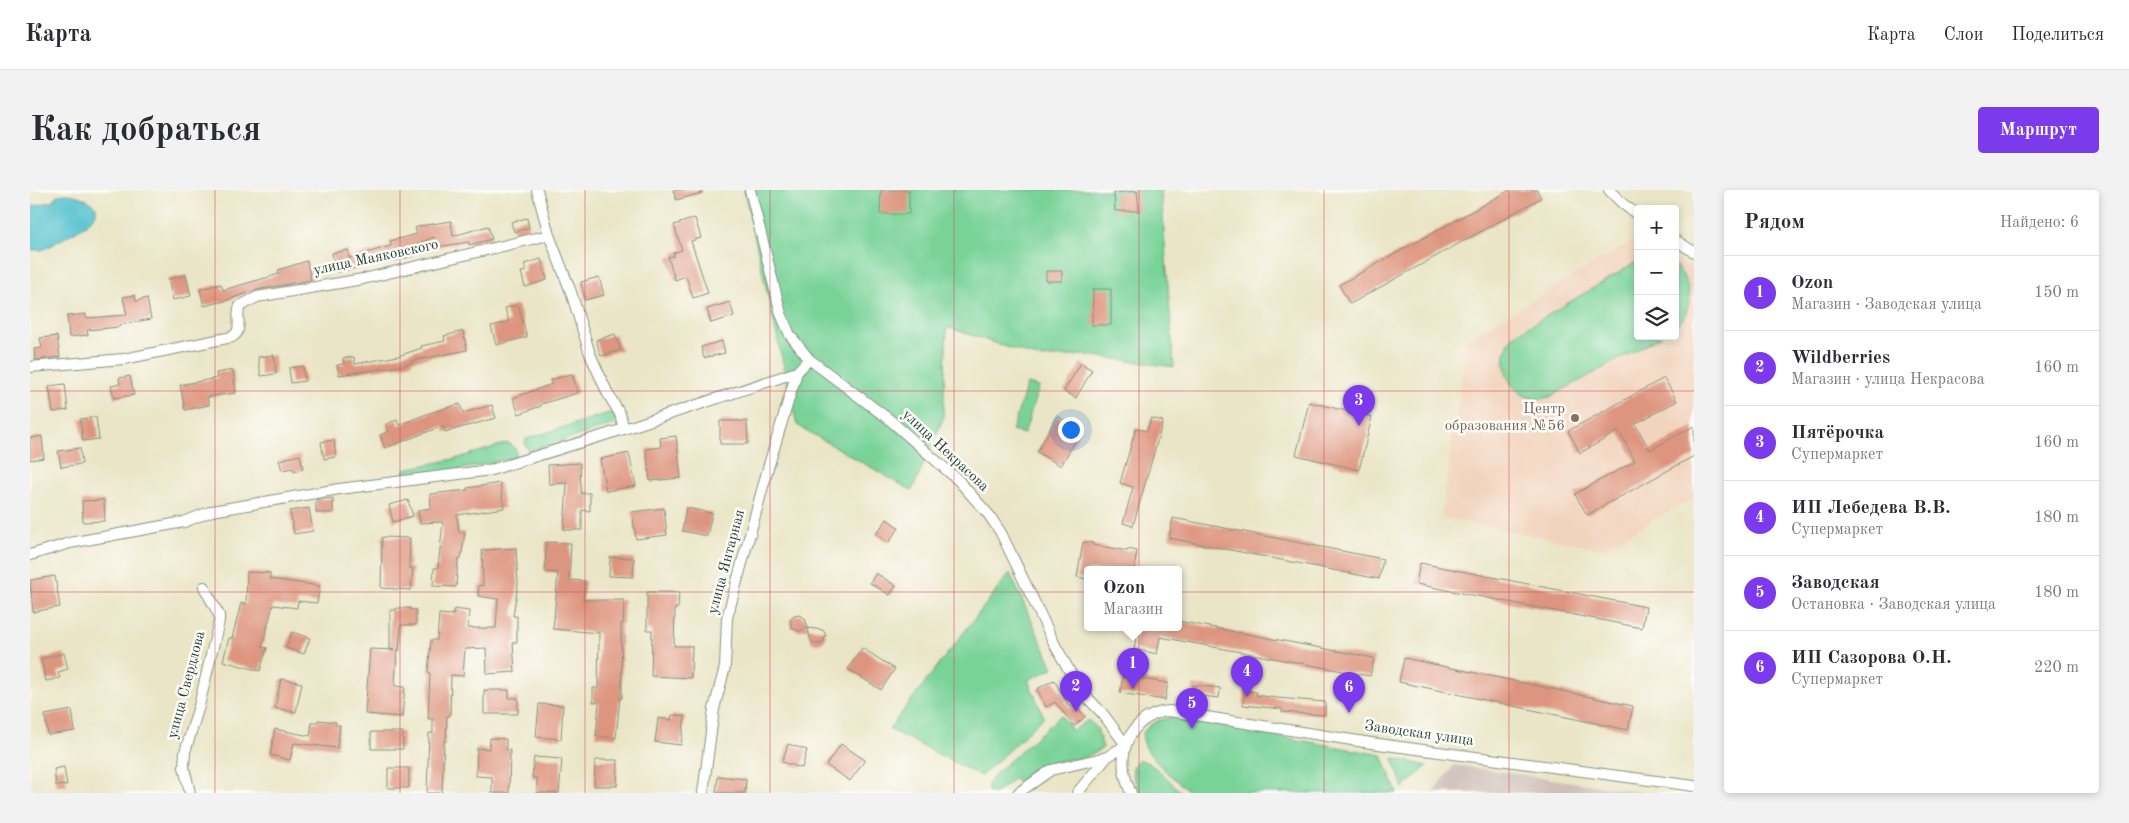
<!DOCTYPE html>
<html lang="ru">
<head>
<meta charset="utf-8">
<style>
	body { margin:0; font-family:"Old Standard TT",serif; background:#f2f2f3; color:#2b2b33 }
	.controls { position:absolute; right:15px; top:15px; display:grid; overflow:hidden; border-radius:5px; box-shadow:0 2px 8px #0003 }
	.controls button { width:45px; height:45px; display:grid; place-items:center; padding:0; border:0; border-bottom:1px solid #e1e1e2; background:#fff; color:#2b2b33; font:25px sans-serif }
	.you { position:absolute; left:1040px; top:239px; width:18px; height:18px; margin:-12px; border:4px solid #fff; border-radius:50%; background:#1a73e8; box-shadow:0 0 0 8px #1a73e833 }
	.badge { display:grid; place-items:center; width:32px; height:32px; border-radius:50%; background:#7c3aed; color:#fff; font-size:16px; font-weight:700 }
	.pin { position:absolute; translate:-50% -41px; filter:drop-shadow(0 1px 2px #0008) }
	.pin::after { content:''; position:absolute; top:26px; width:18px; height:15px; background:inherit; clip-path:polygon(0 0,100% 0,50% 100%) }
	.popup { position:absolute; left:1054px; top:376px; width:98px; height:65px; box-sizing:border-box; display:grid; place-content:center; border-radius:5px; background:#fff; filter:drop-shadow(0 1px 4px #0005); font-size:16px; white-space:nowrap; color:#7c7c81 }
	.popup b { font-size:19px; color:#2b2b33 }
	.popup::after { content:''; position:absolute; left:50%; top:100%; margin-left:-10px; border:10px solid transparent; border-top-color:#fff }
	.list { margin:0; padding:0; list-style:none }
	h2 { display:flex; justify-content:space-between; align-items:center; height:65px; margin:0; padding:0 20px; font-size:21px }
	h2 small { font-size:16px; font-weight:400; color:#7c7c81 }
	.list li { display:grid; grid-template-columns:32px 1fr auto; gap:15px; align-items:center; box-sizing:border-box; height:75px; padding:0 20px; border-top:1px solid #e1e1e2 }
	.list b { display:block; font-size:19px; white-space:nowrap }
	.list p { margin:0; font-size:16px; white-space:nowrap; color:#7c7c81 }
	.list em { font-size:16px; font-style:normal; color:#7c7c81 }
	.icon { flex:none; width:28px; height:28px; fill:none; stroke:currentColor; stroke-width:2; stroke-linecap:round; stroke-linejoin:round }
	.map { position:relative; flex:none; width:1664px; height:603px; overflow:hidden; border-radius:5px }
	header { display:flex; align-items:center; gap:30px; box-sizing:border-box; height:70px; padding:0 25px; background:#fff; border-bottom:1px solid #e1e1e2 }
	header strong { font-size:24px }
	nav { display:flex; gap:28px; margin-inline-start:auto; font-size:18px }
	.intro { display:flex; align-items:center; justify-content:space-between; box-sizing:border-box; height:120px; padding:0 30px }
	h1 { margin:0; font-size:35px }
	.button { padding:12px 22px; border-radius:5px; background:#7c3aed; color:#fff; font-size:18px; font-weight:700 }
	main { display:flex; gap:30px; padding:0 30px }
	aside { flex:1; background:#fff; border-radius:5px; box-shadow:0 2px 8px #0003 }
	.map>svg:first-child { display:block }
	.built { fill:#f2d4be }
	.industrial { fill:#cfc0ba }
	.green { fill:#79d399; stroke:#4c8866 }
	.water { fill:#56c2cf; stroke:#3a8082 }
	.building { fill:#de957f }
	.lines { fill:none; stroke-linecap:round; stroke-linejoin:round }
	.street-casing { stroke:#84917d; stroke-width:12 }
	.street { stroke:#fff; stroke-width:10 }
	.grid { fill:none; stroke:#d1495b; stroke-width:1; stroke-opacity:0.55 }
	.education-dot { fill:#8d6e63; stroke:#fdfcf7; stroke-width:2 }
	.labels { text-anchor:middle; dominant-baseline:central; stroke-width:5; stroke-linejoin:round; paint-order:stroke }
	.street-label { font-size:15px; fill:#1f3d34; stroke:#fdfcf7 }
	.education-label { font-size:15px; fill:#785e54; stroke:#fdfcf7; text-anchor:end }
</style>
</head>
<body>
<header>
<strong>Карта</strong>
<nav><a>Карта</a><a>Слои</a><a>Поделиться</a></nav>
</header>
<div class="intro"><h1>Как добраться</h1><a class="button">Маршрут</a></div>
<main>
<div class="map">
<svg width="1664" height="603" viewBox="0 0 1664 603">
	<rect width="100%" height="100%" fill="#fdfcf7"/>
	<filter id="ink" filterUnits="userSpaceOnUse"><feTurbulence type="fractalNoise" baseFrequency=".02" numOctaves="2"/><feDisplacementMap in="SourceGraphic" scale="10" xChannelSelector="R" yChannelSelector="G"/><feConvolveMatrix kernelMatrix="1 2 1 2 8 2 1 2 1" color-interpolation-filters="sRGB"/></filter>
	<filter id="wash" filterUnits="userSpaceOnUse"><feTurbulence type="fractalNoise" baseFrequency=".0096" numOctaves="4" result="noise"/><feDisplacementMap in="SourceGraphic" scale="20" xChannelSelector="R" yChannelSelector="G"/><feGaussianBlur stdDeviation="1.12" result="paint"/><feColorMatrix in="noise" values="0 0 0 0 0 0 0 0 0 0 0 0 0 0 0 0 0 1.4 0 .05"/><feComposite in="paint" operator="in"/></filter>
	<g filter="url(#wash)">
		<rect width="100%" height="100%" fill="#eae5c6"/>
		<path class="built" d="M1608,48V146H1645V69L1664,80V308L1572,359L1411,328L1437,149Z"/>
		<path class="industrial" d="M1424,575L1618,603H1403Z"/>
		<path class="green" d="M714,0H1131L1144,177L1056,165L1010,168L917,137L913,229L882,301L767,235Z
			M1608,71V146H1632L1520,207C1514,208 1507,210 1501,208C1474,201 1467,165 1483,146Z
			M1645,75C1664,94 1664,120 1645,138Z
			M997,194L1009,197L994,244L982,241Z
			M582,222L586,229L585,234L499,261L495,254L496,249Z
			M477,253C483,254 487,259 486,266L482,268C462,273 390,291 373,283L375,279L429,268Z
			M980,383L1023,478L998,490L1014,527L951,586L859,539Z
			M1031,525L1043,541L1058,530L1067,538L1073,558L1056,567L1029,571L989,594L985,588L966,603H958V594L966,583Z
			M1146,528L1352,565L1367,603H1161C1148,591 1098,555 1117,538C1125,530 1135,528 1146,528Z
			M1363,568L1397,576L1373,598Z
			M1108,570C1121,569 1142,594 1152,603H1110C1106,592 1097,580 1108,570Z"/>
		<path class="water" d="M37,4C49,5 57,9 66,17V24L56,35L24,54L12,60H0V17L24,11L27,5Z"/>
		<g id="blocks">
			<path class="building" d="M643,0H672V3L646,10Z
				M851,0H879V24H850Z
				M1480,0H1507L1511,8L1320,114L1309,95Z
				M1107,1L1109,21H1085L1084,3Z
				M497,28L499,38L484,42L481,32Z
				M665,28L671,48L661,51L678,103L663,108L656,86L645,90L638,67L644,66L643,63L652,60L644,35Z
				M421,31L423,46L458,36L462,49L439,55V52L406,57L404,47L380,57L383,66L365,71L364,67L332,77L306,82L302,63L318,60L319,68L361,56L360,51L387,44L385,38L390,36Z
				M511,69L517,90L495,97L491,82L496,81L494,74Z
				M277,71L281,90L226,100L195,111L174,116L170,99L191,94L193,100L239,87L249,84L248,80Z
				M1016,81H1032V91H1016Z
				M156,85L161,106L143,110L138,89Z
				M569,87L574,105L555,110L551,92Z
				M1063,99H1081V135H1062Z
				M105,105L106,111L117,108L121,129L89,135V137L57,140L58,145L39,147L37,126L56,124V128L97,125L93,107Z
				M700,112L704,126L681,133L677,119Z
				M488,115L497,147L466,155L461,136L479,132L475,118Z
				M433,141L437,160L382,171V173L370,176L309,185L307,175L314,174L313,168L324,167L325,174L368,166L392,158L391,156L415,151L414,146Z
				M585,144L591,160L571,166L566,150Z
				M27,146L30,167L5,170L4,159L12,158L10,148Z
				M692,151L695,163L674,168L671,157Z
				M244,165L246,184L231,186L228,167Z
				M1051,173L1062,180L1046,208L1034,201Z
				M273,176L275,191L261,193L259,178Z
				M203,180L206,203L177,207L179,215L155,220L150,195L187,188L186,183Z
				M542,184L548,203L511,214V216L489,224L483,208L522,194L520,190Z
				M100,186L104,205L84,208L81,196L90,194L89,188Z
				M1634,188L1647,211L1605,234L1620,260L1664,236V266L1557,325L1545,304L1605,271L1589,241L1550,263L1538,241Z
				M35,194L38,220L23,222L19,196Z
				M1279,212L1342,227L1329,280L1266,265Z
				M430,214L433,223L462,215L466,228L415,242L413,236L355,258L350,245L359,241L356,234L367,230L369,235L399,223Z
				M1027,226L1051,240L1031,276L1007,262Z
				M66,227L69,249L53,251L50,229Z
				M1121,228L1133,231L1103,336L1093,333L1103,297L1090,293L1106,238L1117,241Z
				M690,231H717L718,254H690Z
				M12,246L14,268L0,270V248Z
				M646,246L651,288L620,291L616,259L631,257L630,248Z
				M304,250L306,267L294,269L291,252Z
				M50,258L52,274L31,277L28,261Z
				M599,263L606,296L576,301L570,269Z
				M270,265L273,279L264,282L263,278L252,280L249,270Z
				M550,273L551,303H560V321L552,320V340H534L537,293L519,294L518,275Z
				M470,293L474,318L427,325L429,342H435L431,369H428L426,397L403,396L404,378H408L413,332L390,333L388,320L401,318L400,304L438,300L437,298Z
				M303,308V323H286V310Z
				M74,310L75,331L53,332L52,311Z
				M378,310L383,326L363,332L359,315Z
				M279,318L283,341L264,344L260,321Z
				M634,318L637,345L606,349L602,322Z
				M656,318L682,323L677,346L652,341Z
				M1143,328L1353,369L1349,389L1139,348Z
				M857,329L869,338L858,353L846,344Z
				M352,347L380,348L379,378H383L381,400L351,398Z
				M516,352L541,353L539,390L555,391L553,410H594L593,434H591L592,508H590L586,548L566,546L569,512H563V498H568L569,443L523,439L528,383L515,382Z
				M1053,352L1063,353V355L1098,361V359L1107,361L1104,380H1058V389L1047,387Z
				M486,358L488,394L483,426H487V452H483L485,482L457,484L456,458L435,459L433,486L421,485L420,526H417L416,551H414L412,603H397L399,543H403V529H398L400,483H398L401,450H407L409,424L423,425L424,419L439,421L438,438H466L468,409L448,406L449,395L453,396L452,360Z
				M580,367L604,368L603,387L579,386Z
				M1390,373L1616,417L1612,438L1386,394Z
				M217,382L240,383V389L290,396L287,413L268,411L267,418L243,415L232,457L237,458L230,481L193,471L199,448H202L211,413L216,414Z
				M846,383L866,396L860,405L840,393Z
				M25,386L30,417L3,422L0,390Z
				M617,402H649L648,418H645L644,456H662L661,488L621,486L622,440H617Z
				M366,418H380L381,420H386V435H371L369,461L367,460L365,496L375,497L372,527L335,524L340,459L364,460H360V420H366Z
				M769,425L775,429L778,438L793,440L796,445L793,452L788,454L783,453L780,449L778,438L769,441L762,438L760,430L764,426Z
				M1148,431L1344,468L1340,486L1130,447L1127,464L1104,459L1108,438H1148Z
				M262,442L280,448L274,464L256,458Z
				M832,458L865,479L851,500L818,479Z
				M34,463L38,479L28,482L30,488L16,491L11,469Z
				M1374,468L1603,516L1598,540L1369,492Z
				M1093,486L1138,493L1135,510L1090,503Z
				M251,489L272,493L266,522L245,518Z
				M1024,490L1040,518L1045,513L1055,527L1044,536L1025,512L1016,517L1007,499Z
				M1163,495L1190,498L1189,508L1162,505Z
				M454,500H479V508H488V524H454Z
				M1215,501L1227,502L1226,505L1247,508L1295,512V525L1252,522V519L1213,515Z
				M509,514L533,515L531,549L506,547Z
				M42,520L45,541L18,545L15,525Z
				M642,525L655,526L651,555L625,552L628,528L641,530Z
				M288,530L306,532L305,535H310L307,558L264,553L260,570L240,565L245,539L280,546L282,532H288Z
				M341,542H373V559H341Z
				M460,548L476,549V560H480L479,603H462V587L446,586L447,558L459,559Z
				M758,554L777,560L772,578L752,572Z
				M811,554L835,570L820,591L796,575Z
				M504,567L532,569L529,603H507V588H502Z
				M565,570H588L587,596H564Z
				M34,577L37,595L26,596L24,579Z
				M358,578H379V598H358Z
				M688,586L716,589L715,603H686Z"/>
		</g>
	</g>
	<g filter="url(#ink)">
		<use href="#blocks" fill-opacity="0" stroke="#84917d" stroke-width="1"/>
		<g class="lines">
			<defs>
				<path id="street" d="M507,0L519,45L541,102L560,164L578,204L590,224L594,239
					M720,0L751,124L760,145L779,169L860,230L928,290L959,325L971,343L1025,455L1050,500L1073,524L1096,555
					M1579,0L1593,14L1608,25
					M1645,50L1664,62
					M0,177L94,169L202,147C214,141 205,126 210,116L227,107L333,89L519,45
					M0,365L40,353L154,332L182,321L309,299L461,280L594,239L767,182L779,169
					M160,603L154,577L155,562L169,516L189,431V425L174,397
					M673,603L684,519L695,477L697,428L738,278L767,182
					M988,603L1021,580L1077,567
					M1047,603L1077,567L1096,555
					M1101,603C1098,596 1095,588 1094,580C1090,551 1108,524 1139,521L1341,553L1664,596"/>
			</defs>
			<use href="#street" class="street-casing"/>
			<use href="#street" class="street"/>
		</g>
	</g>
	<path class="grid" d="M185,0V603M370,0V603M555,0V603M740,0V603M924,0V603M1109,0V603M1294,0V603M1479,0V603M0,201H1664M0,402H1664"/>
	<circle class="education-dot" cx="1545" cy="228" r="5"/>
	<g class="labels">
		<g class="street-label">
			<text transform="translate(346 68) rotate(-12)">улица Маяковского</text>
			<text transform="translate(915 261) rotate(43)">улица Некрасова</text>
			<text transform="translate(697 372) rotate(-75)">улица Янтарная</text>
			<text transform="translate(157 495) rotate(-75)">улица Свердлова</text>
			<text transform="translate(1389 544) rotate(8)">Заводская улица</text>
		</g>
		<g class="education-label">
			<text x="1535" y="219">Центр<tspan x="1535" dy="17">образования №56</tspan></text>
		</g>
	</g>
</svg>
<div class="controls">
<button>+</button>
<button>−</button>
<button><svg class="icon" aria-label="layers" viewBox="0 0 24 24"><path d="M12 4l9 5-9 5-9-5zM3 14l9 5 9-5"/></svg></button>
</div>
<div class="you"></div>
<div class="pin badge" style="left:1103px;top:499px">1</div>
<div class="popup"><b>Ozon</b>Магазин</div>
<div class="pin badge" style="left:1046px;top:522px">2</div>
<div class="pin badge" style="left:1329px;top:236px">3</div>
<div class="pin badge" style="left:1217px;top:507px">4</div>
<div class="pin badge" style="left:1162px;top:539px">5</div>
<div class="pin badge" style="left:1319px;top:523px">6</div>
</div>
<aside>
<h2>Рядом<small>Найдено: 6</small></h2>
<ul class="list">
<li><span class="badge">1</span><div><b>Ozon</b><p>Магазин · Заводская улица</p></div><em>150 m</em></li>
<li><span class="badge">2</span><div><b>Wildberries</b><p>Магазин · улица Некрасова</p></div><em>160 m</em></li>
<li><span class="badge">3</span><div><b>Пятёрочка</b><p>Супермаркет</p></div><em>160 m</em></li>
<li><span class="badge">4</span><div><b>ИП Лебедева В.В.</b><p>Супермаркет</p></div><em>180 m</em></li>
<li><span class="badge">5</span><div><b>Заводская</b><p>Остановка · Заводская улица</p></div><em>180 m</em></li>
<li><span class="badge">6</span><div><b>ИП Сазорова О.Н.</b><p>Супермаркет</p></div><em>220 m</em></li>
</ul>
</aside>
</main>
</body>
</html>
